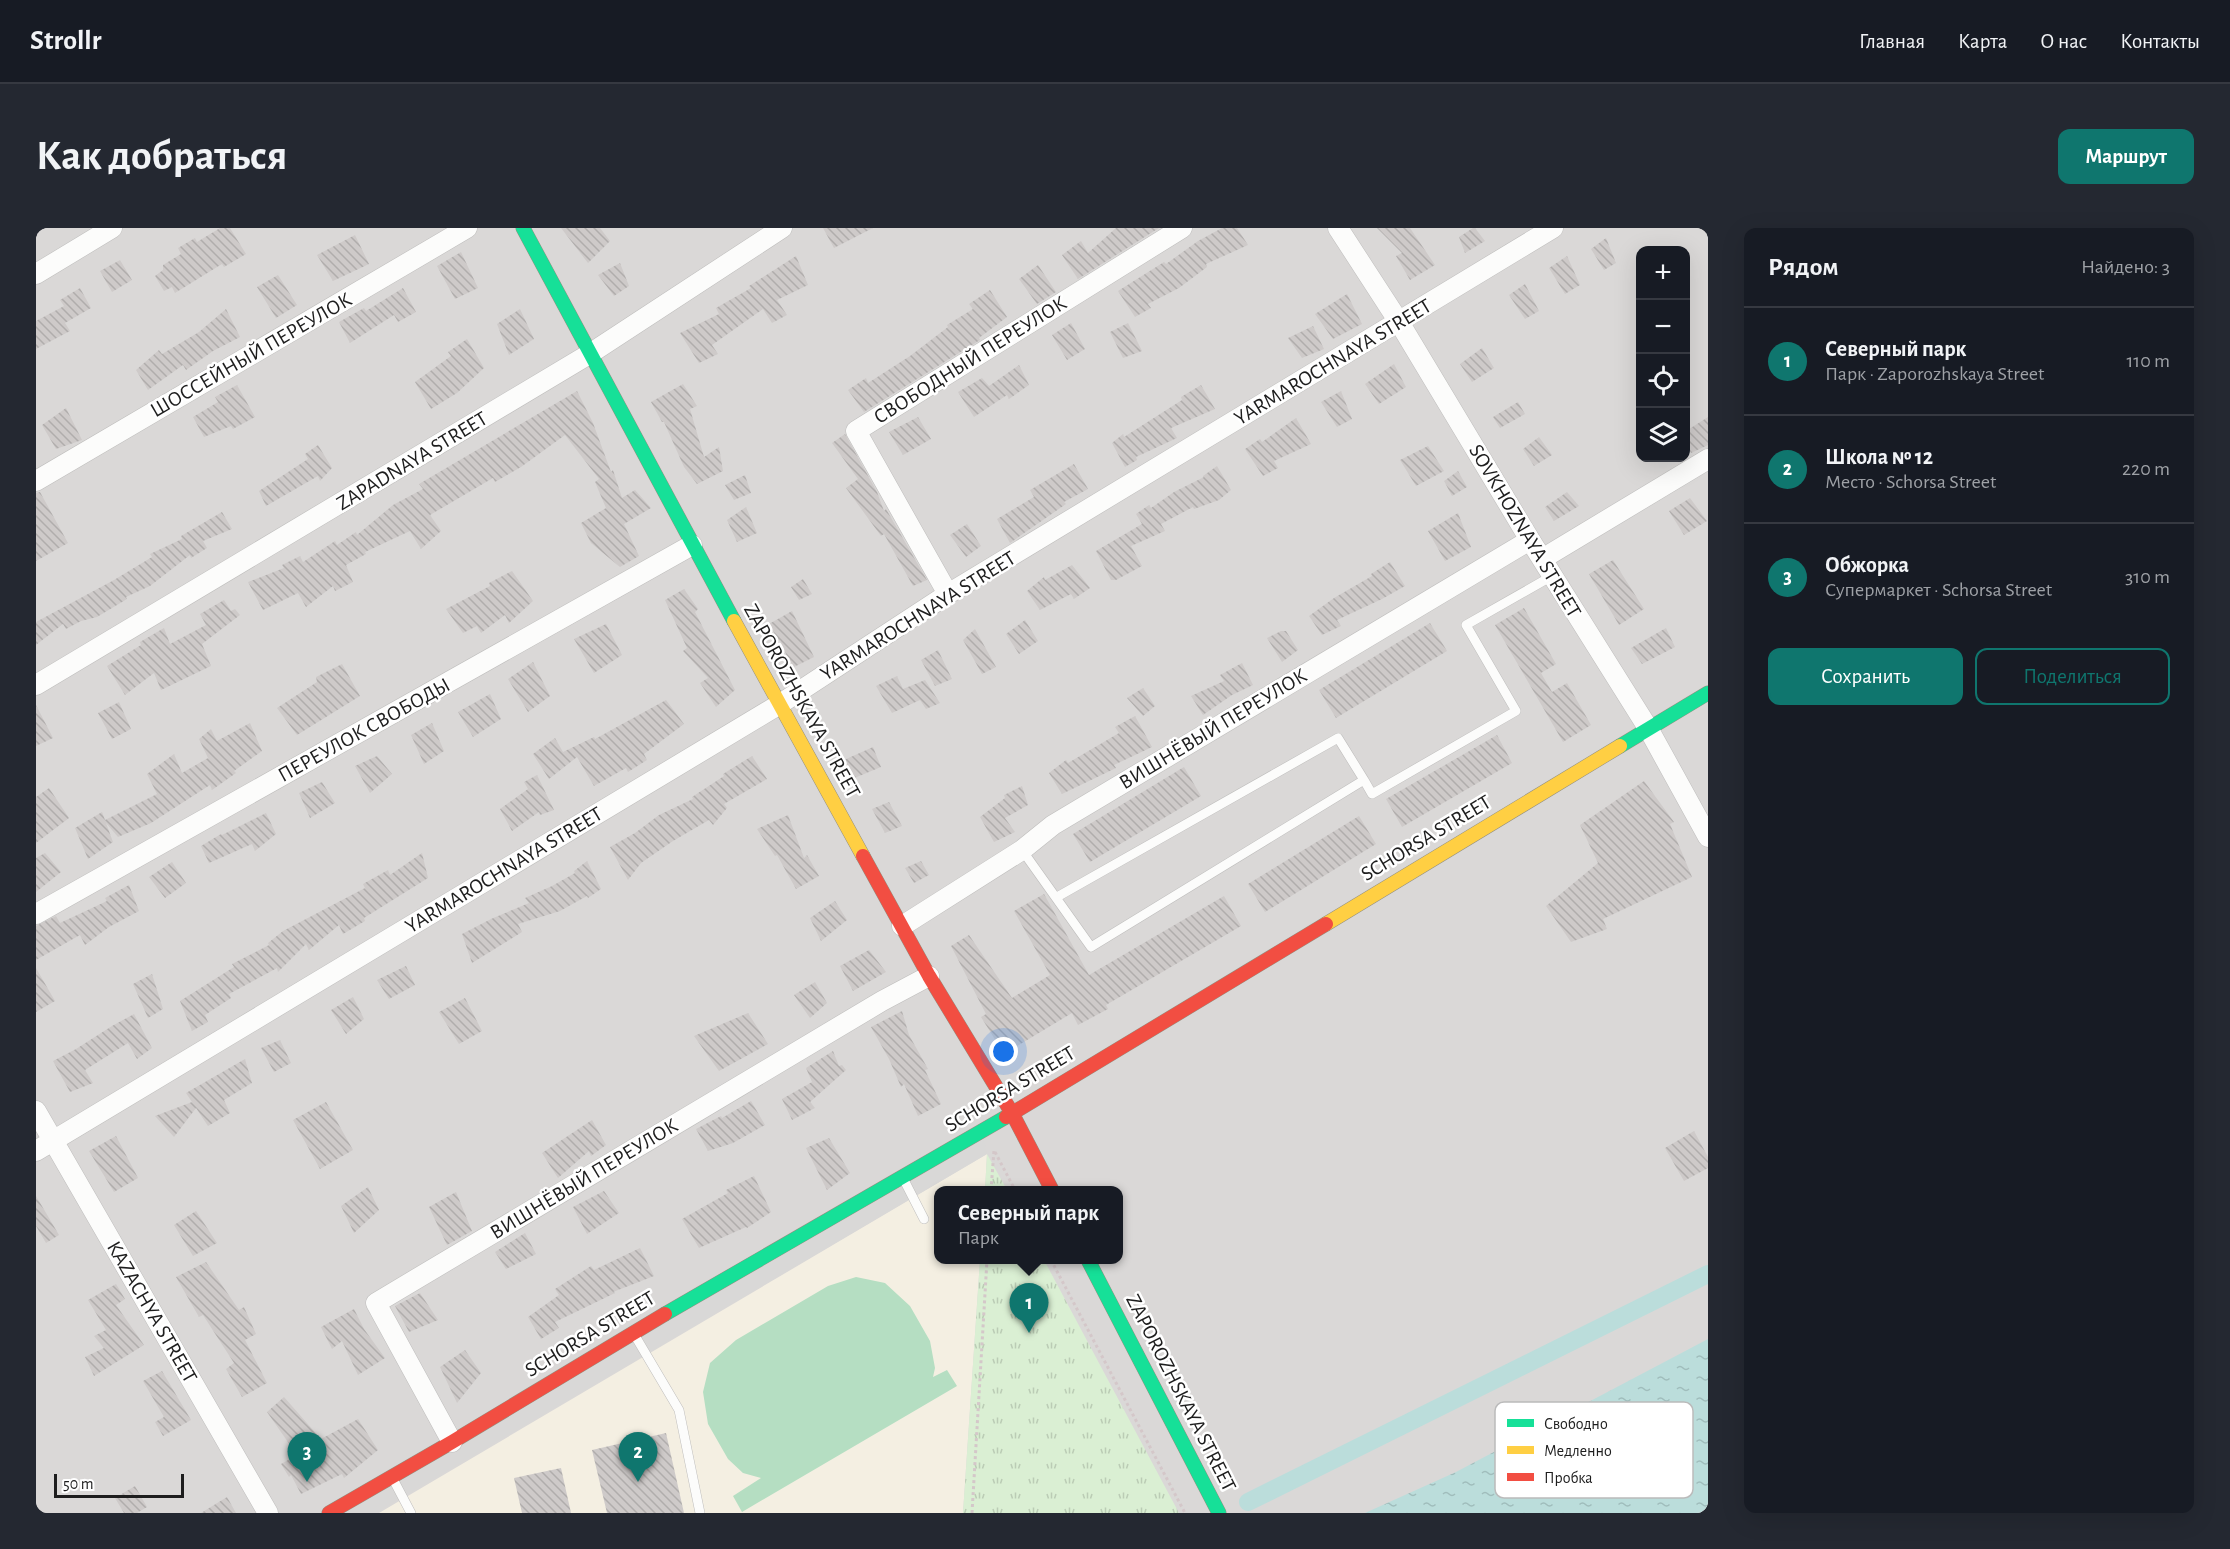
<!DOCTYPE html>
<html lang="ru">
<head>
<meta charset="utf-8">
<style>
	body { margin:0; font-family:"Alegreya Sans",sans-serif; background:#242831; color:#f1f3f6 }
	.controls { position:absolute; right:18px; top:18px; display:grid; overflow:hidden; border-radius:12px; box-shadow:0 6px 24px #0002 }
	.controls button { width:54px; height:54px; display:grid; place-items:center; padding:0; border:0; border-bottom:2px solid #363941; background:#171b24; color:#f1f3f6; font:30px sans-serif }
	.scale { position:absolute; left:18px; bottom:15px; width:130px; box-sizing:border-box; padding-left:6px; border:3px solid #1d1d1d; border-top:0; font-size:16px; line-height:21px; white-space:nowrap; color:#1d1d1d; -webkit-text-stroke:4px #fff; paint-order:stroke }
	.you { position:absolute; left:968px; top:824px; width:21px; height:21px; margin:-15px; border:4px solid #fff; border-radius:50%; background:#1a73e8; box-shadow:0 0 0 9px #1a73e833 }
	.badge { display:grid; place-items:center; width:39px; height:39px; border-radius:50%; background:#0f766e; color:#fff; font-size:20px; font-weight:700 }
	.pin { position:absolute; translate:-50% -50px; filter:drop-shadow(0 2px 3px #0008) }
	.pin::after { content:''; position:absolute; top:32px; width:21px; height:18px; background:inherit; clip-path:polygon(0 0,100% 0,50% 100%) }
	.popup { position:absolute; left:898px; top:958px; width:189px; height:78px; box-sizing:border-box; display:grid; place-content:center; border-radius:12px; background:#171b24; filter:drop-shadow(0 2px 4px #0005); font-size:20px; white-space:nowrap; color:#9ea1a6 }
	.popup b { font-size:22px; color:#f1f3f6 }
	.popup::after { content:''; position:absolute; left:50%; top:100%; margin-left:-12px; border:12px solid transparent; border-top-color:#171b24 }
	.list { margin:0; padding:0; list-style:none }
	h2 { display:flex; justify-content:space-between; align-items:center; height:78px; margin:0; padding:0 24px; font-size:26px }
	h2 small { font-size:20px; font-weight:400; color:#9ea1a6 }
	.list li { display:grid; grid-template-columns:39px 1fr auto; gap:18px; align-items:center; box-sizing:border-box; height:108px; padding:0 24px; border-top:2px solid #363941 }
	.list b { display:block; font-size:22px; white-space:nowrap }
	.list p { margin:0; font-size:20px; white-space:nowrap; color:#9ea1a6 }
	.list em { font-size:20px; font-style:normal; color:#9ea1a6 }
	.actions { display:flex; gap:12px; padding:18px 24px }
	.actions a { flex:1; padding:14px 0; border:2px solid #0f766e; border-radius:12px; text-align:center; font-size:21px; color:#0f766e }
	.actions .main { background:#0f766e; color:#fff }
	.icon { flex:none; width:33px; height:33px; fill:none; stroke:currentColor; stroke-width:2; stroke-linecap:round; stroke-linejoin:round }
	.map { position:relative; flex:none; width:1672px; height:1285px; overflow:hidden; border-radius:12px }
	header { display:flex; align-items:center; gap:36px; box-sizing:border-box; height:84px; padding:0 30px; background:#171b24; border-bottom:2px solid #363941 }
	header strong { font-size:28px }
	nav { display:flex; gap:33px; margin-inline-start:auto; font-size:21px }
	.intro { display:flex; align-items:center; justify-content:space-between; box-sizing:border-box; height:144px; padding:0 36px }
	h1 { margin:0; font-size:42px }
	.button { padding:15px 27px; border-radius:12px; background:#0f766e; color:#fff; font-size:21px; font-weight:700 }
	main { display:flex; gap:36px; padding:0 36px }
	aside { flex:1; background:#171b24; border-radius:12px; box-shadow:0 6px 24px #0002 }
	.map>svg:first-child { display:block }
	.residential { fill:#dad8d7; fill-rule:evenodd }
	.education { fill:#f4efe2 }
	.religious { fill:#d9d8d7 }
	.park { fill:url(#park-tufts) }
	.pitch { fill:#b5dec2 }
	.water { fill:url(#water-ripples) }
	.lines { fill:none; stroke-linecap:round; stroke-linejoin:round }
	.canal { stroke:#bbdddb; stroke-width:18 }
	.building { fill:url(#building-back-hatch) }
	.lane-casing { stroke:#bebdbc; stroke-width:10 }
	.street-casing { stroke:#bebdbc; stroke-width:21 }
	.fast-casing { stroke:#949080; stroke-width:15 }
	.slow-casing { stroke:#949080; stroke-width:15 }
	.jam-casing { stroke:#949080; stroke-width:15 }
	.path { stroke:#d4c7c9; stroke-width:3; stroke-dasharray:3 3; stroke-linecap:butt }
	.lane { stroke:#fcfcfb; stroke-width:9 }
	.street { stroke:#fcfcfb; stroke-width:20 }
	.fast { stroke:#16e098; stroke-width:14 }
	.slow { stroke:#ffcf43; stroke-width:14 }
	.jam { stroke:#f24e42; stroke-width:14 }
	.labels { text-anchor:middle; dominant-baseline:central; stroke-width:5; stroke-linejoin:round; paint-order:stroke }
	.street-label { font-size:21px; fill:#1d1d1d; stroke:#fff }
	.key { fill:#fff; stroke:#bbb; stroke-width:1.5 }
	.key-label { font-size:16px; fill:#1d1d1d }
</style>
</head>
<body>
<header>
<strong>Strollr</strong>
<nav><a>Главная</a><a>Карта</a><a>О нас</a><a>Контакты</a></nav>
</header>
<div class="intro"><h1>Как добраться</h1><a class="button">Маршрут</a></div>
<main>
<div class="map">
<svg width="1672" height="1285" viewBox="0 0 1672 1285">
	<defs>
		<pattern id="park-tufts" width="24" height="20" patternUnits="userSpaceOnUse" patternTransform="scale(1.5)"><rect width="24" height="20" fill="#daefd3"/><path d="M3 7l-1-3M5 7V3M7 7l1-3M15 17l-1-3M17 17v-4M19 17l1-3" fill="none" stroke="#bbccb5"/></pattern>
		<pattern id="water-ripples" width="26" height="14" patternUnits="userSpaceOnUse" patternTransform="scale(1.5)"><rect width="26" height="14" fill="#bbdddb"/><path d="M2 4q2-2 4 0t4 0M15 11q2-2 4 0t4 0" fill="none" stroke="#a0bdbc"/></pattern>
		<pattern id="building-back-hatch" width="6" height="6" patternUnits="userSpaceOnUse" patternTransform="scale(1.5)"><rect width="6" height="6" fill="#cecac9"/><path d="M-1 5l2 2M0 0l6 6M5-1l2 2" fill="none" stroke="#b0adac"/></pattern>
	</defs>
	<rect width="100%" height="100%" fill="#ebe8e6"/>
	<path class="residential" d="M0,0H1672V1285H0ZM1604,22H1650V230H1604ZM903,962H1083V1032H903Z"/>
	<path class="education" d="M951,926L949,962H903V1032H944L927,1285H343Z"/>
	<path class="religious" d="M946,904L951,926L339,1285H293Z"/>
	<path class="park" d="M951,926L971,962H949Z
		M944,1032H1008L1143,1285H927Z"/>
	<path class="pitch" d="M820,1049L849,1055L874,1078L894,1113L899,1140L897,1149L911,1142L921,1158L706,1284L697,1268L725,1250L707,1245L692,1231L672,1196L667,1164L674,1135L700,1112L792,1058Z"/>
	<path class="water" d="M1672,1111V1285H1329L1420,1244Z"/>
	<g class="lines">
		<path class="canal" d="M1212,1274L1672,1046"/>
	</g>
	<path class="building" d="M184,0H194L210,26L188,39L186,36L139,65L136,59L128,63L119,48L127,42V37L145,26L142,20L159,10L161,14Z
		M525,0H564L574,13L552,35Z
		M787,0H837L798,20Z
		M1080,0H1123L1042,51L1026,27L1045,13L1052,25Z
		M1186,0H1201L1212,17L1170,36L1171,39L1143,60L1112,76L1115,80L1099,89L1082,63L1128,34L1130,36L1162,13Z
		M1341,0H1374L1399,37L1374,52L1360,28L1366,25Z
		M1437,0H1439L1449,13L1429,25L1423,9Z
		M319,7L333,36L297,53L281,27Z
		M1570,10L1580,35L1568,42L1555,21Z
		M425,24L442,60L419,71L401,38Z
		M760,28L772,57L741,72L751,87L736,95L727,81L676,117L682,126L663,135L644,105L683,86L680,80L715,60L713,58Z
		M1531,28L1544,57L1529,66L1513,40Z
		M84,32L96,52L76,64L64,43Z
		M584,35L593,58L578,68L562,47Z
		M1002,37L1020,64L1001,76L983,51Z
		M242,47L261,77L240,90L221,59Z
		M1489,56L1503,83L1489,91L1473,67Z
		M44,60L55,80L29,95L34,103L0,121V93L28,78L24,72Z
		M367,60L380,84L362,94L358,87L314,115L303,94L328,80L330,83Z
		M954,62L971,89L943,110L944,112L828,184L812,162L830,150L832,155L874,128L912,99L911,97L937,81L933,76Z
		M1311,66L1326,96L1297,111L1279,86Z
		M190,81L204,109L177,123L150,142L147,137L112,162L100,142L123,122L126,126L163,104Z
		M484,81L498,111L473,127L461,96Z
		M1035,95L1049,121L1031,132L1016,107Z
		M1092,95L1106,123L1087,130L1074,104Z
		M1277,98L1288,121L1266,130L1252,110Z
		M431,111L448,140L421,165L395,181L379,154L415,128L412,124Z
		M1446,120L1458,140L1436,154L1424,136Z
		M1358,136L1370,159L1343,176L1329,156Z
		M983,137L993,157L973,171L971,167L938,189L922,164L946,150L953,158Z
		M647,156L661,178L654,181L668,229L683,219L687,243L661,256L648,239L628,194H626L615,174Z
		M201,157L219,189L197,201L195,198L168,209L157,189L182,174L179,169Z
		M1165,157L1179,181L1135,200L1141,210L1100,229L1101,232L1089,239L1076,215L1087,206L1088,209L1146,172L1145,169Z
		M541,163L557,195L575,244L577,242L586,270L599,262L615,280L588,296L603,328L584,339L555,315L545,295L570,280L559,254L563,251L529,207L485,239L459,254L457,250L394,287L405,303L385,321L374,303L329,324L330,326L310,337L317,354L299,363L297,358L270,379L262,365L227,382L212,354L248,340L246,337L264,328L267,334L299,313L301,317L320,304L321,307L357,277L387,261L383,256Z
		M1305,163L1316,191L1301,199L1285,174Z
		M1482,174L1489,186L1464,200L1457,189Z
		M30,180L46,212L20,221L6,197Z
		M882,189L895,211L867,227L853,204Z
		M1672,189V217L1655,225L1650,215V203Z
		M1260,190L1275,216L1238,233L1242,240L1227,248L1209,221L1224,211L1226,214Z
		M809,206L841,264L848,283L850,281L891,352L877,358L848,306L845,308L810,260L822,251L796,215Z
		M1503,209L1516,227L1498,238L1487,221Z
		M282,217L296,240L284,253L282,248L230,278L223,263L272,231L269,226Z
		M1392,218L1408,243L1380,258L1364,232Z
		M1038,236L1052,261L1028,274L1030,276L974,315L961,291L998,269L994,262Z
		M1181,238L1195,262L1183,272L1158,281L1157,279L1125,296L1129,303L1095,318L1106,338L1080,352H1075L1060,323L1106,296L1100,286L1113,277L1115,280L1138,264L1168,249L1167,248Z
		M1422,243L1431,259L1416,268L1408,253Z
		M709,247L715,265L698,272L689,257Z
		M4,264L32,315L0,333V265Z
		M1531,264L1543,278L1518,293L1509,279Z
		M1654,270L1671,293L1648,307L1633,283Z
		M710,279L721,305L701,314L691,292Z
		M186,284L196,301L167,313L171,320L155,330L154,327L114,358L90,369L91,371L61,389L45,393L30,401L27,396L0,417V394L78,352L116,329L114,326L146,311L145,308Z
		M1422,285L1435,319L1409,333L1392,303Z
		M931,296L945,318L930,329L914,307Z
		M1577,332L1608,381L1583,397L1553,346Z
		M1354,334L1369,358L1346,371L1301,392L1305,398L1286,407L1273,388L1298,370L1336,348L1335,346Z
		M1036,337L1054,360L1038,371L1035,366L1004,382L991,363L1008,349L1009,352Z
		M476,343L497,373L473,395L469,387L445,405L441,398L427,405L410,381L454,358L453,355Z
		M767,351L776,366L763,372L755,359Z
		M648,361L662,381L659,384L699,462L680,479L664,455L672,450L647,423L651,420L629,372Z
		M188,372L195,383L199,381L204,387L166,416L175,438L125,462L118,445L89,467L71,438L105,417L104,414L128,400L134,416L170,397L164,386Z
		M1488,380L1520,436L1505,445L1516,464L1531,455L1555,497L1527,514L1459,397Z
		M756,383L778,429L756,440L744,412L743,413L733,396Z
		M989,392L1002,413L983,426L970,406Z
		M1394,395L1411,423L1300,490L1283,462Z
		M570,396L586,427L558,445L538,411Z
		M1630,400L1639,419L1606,436L1595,420Z
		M939,401L960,439L946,446L927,412Z
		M1245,403H1250L1262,422L1246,434L1231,410Z
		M902,422L916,451L899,458L885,432Z
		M497,434L514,468L492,484L472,451Z
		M1206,435L1217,457L1196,467L1167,487L1155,468L1188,453L1184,447Z
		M306,436L324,468L261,507L241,480L281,454L280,449Z
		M861,448L867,461L889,452L904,475L890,481L884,472L856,485L840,458Z
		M1107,460L1119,478L1107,488L1091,470Z
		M454,466L465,491L437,509L422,484Z
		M630,472L648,496L608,526L611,532L592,544L590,540L558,558L541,529L513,551L497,526L519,510L527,524L558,509L559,511Z
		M83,474L95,501L76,511L62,485Z
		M0,477L17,510L0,518Z
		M1099,488L1116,519L1078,537L1080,540L1026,566L1013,545L1030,532L1032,535L1083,505L1079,499Z
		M214,495L226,523L198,543L200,545L176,562L174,557L115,595L82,609L70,595L77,614L52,631L39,600L66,584L69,592L121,566L111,546L138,526L146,545L172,530L163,511L175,501L181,513Z
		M396,495L408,523L388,536L375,507Z
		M1461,507L1476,535L1366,599L1350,571Z
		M837,519L845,539L816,551L808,532Z
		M341,528L356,546L334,565L319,538Z
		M716,528L731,551L688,576L691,580L677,597L673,592L637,613L605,635L592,652L574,619L599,605L623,587L657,571L656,569L688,548L687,546Z
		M1148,539L1165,568L1054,634L1037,606Z
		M501,547L518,582L504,587L503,584L476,603L464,581L492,561L488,554Z
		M1608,553L1638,594L1634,596L1656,649L1567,691L1571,701L1535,714L1510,678L1562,635L1544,597Z
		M286,554L299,575L274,590L263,565Z
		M986,558L992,577L969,590L979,604L958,614L944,589L969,570L968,567Z
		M13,560L33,590L0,615V569Z
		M853,574L866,598L849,605L836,581Z
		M230,585L240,606L219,623L216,616L173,635L165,618L185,606L186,607Z
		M752,587L768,630L771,627L783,648L760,661L741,627L739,628L721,601Z
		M1323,588L1340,616L1229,684L1212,656Z
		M9,625L25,644L0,664V630Z
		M386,625L392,650L328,690L329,693L307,706L303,697L273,722L270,716L242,744L241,740L193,766L195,770L169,787L172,794L156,803L144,773L198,739L196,736L233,717L232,715L247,703L329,660L327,656L352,642L354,647Z
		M551,633L565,661L552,670L551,668L524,683L482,696L486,704L436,735L426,706L455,691L493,675L489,670L516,658L539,645L538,643Z
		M885,633L893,647L878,655L869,640Z
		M136,634L150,655L129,670L113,649Z
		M93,657L103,683L73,699L49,717L44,707L0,732V698L20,688L24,695L71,673L69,670Z
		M1008,666L1053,747L1188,668L1205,698L1070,777L1072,781L1042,797L1036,785L968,826L945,789L950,786L915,718L933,707L976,770L1014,747L978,683Z
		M799,673L811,692L785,713L774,690Z
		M833,722L850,744L817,763L804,738Z
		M370,738L379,757L353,771L341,752Z
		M0,740L19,773L0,784Z
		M116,746L127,781L112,790L97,756Z
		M779,754L791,775L774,790L758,767Z
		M317,769L328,791L310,806L295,782Z
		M429,770L446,803L423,816L403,784Z
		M866,783L873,807L892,841L889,842L905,876L882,888L868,856L865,859L853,831L835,799Z
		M712,785L732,816L683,843L658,808Z
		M98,786L116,820L101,831L92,815L49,842L57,855L34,864L17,833L40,821L76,798Z
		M244,812L255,835L238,844L225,820Z
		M797,823L803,838L806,837L810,842L774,874L779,880L756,892L746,871L776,854L770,840Z
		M209,831L216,855L188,872L194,885L172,898L160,880L138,909L119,888L156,874L150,865Z
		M715,873L729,897L697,915L672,923L660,901L685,888L686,890Z
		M290,874L317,922L284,941L257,892Z
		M556,892L570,917L555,928L553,923L522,950L506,925Z
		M1658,903L1672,929V940L1648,953L1629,920Z
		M80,908L102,950L78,964L53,923Z
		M793,910L814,945L791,962L770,920Z
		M718,948L735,984L711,1000L710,999L663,1020L646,991L692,965L690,962Z
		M332,959L343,982L318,1005L305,978Z
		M568,963L583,985L551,1006L537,979Z
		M420,964L436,1003L411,1017L393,979Z
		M0,968L23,1007L10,1015L0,998Z
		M160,983L181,1015L157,1028L138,997Z
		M489,1005L500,1026L470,1041L459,1024Z
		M604,1020L618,1048L577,1064L579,1065L519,1094L523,1100L505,1111L492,1089L523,1067L519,1061L555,1038L558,1042Z
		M170,1034L203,1082L208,1079L220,1106L209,1112L231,1155L206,1169L190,1141L198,1135L167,1087L163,1089L140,1049Z
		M80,1056L89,1071L80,1077L108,1117L58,1148L49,1129L68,1120L58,1108L70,1102L52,1072Z
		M384,1065L402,1092L373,1104L359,1078Z
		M318,1081L328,1101L349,1130L322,1147L306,1113L296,1121L285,1099Z
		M429,1122L445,1145L421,1175L404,1139Z
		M126,1143L155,1192L127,1208L119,1194L128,1189L107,1153Z
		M248,1169L285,1211L322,1191L342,1222L308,1250L306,1246L265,1266L255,1247L253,1249L245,1236L261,1227L231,1184Z
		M630,1205L648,1285H571L556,1222Z
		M525,1240L535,1285H486L478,1250Z
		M99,1258L111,1279L101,1285H88L79,1270Z
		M191,1269L200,1285H165Z"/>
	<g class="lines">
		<defs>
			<path id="lane" d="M986,622L1055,719L1328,552L1336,566L1480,483L1430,397L1516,348
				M1021,669L1302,510L1328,552
				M868,952L888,991
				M598,1106L643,1182L664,1285
				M357,1251L375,1285"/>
			<path id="street" d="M1302,0L1363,94L1494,312L1612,500L1672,609
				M0,46L76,0
				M0,253L431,0
				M1506,331L1672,231
				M912,366L820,203L1146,0
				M0,457L555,125L746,0
				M0,686L656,317
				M866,698L986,622L1017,597L1494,312
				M0,883L232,1285
				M0,923L744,476L912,366L1517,0
				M416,1214L340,1075L846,773L893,748"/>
			<path id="fast" d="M487,0L698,393
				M1584,518L1672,465
				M1052,1032L1183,1285
				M629,1086L970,889"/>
			<path id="slow" d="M698,393L827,628
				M1290,696L1584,518"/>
			<path id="jam" d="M827,628L893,748L976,885L1016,962
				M970,889L1290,696
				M293,1285L416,1214L629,1086"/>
		</defs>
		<use href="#lane" class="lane-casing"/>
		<use href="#street" class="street-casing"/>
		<use href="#fast" class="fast-casing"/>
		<use href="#slow" class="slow-casing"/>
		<use href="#jam" class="jam-casing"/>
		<path class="path" d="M959,924L979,962
			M955,962L958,922
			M1015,1032L1149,1285
			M936,1285L951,1032"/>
		<use href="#lane" class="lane"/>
		<use href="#street" class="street"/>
		<use href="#fast" class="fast"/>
		<use href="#slow" class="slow"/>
		<use href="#jam" class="jam"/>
	</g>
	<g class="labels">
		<g class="street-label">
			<text transform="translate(215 127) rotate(-30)">ШОССЕЙНЫЙ ПЕРЕУЛОК</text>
			<text transform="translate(934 132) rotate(-32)">СВОБОДНЫЙ ПЕРЕУЛОК</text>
			<text transform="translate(1297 134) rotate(-31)">YARMAROCHNAYA STREET</text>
			<text transform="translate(376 233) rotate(-31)">ZAPADNAYA STREET</text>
			<text transform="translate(1489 303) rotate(59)">SOVKHOZNAYA STREET</text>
			<text transform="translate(882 388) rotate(-32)">YARMAROCHNAYA STREET</text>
			<text transform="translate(766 473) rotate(61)">ZAPOROZHSKAYA STREET</text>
			<text transform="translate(1177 501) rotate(-31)">ВИШНЁВЫЙ ПЕРЕУЛОК</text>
			<text transform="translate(328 502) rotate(-29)">ПЕРЕУЛОК СВОБОДЫ</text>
			<text transform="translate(1390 610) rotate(-31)">SCHORSA STREET</text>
			<text transform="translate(468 642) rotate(-31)">YARMAROCHNAYA STREET</text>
			<text transform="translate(974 861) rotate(-31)">SCHORSA STREET</text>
			<text transform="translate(548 951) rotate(-31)">ВИШНЁВЫЙ ПЕРЕУЛОК</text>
			<text transform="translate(116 1084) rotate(60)">KAZACHYA STREET</text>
			<text transform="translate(554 1106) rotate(-31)">SCHORSA STREET</text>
			<text transform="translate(1145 1165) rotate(63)">ZAPOROZHSKAYA STREET</text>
		</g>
	</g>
	<rect x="1459" y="1174" width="198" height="96" rx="9" class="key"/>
	<rect x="1471" y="1191" width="27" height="8" fill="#16e098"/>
	<rect x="1471" y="1218" width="27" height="8" fill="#ffcf43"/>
	<rect x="1471" y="1245" width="27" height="8" fill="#f24e42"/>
	<g class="key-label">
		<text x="1508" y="1201">Свободно</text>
		<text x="1508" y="1228">Медленно</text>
		<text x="1508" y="1255">Пробка</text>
	</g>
</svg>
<div class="controls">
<button>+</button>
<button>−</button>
<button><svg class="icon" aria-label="locate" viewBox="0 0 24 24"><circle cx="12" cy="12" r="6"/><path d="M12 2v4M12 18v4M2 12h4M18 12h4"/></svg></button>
<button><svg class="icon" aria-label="layers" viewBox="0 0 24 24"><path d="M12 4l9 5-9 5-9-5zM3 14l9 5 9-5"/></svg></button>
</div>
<div class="scale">50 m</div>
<div class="you"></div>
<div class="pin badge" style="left:993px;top:1105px">1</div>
<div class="popup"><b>Северный парк</b>Парк</div>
<div class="pin badge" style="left:602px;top:1254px">2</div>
<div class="pin badge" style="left:271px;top:1254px">3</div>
</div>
<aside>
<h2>Рядом<small>Найдено: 3</small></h2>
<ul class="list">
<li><span class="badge">1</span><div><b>Северный парк</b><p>Парк · Zaporozhskaya Street</p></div><em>110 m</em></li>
<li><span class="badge">2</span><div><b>Школа № 12</b><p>Место · Schorsa Street</p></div><em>220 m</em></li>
<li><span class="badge">3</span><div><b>Обжорка</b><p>Супермаркет · Schorsa Street</p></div><em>310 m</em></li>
</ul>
<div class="actions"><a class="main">Сохранить</a><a>Поделиться</a></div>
</aside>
</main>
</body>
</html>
